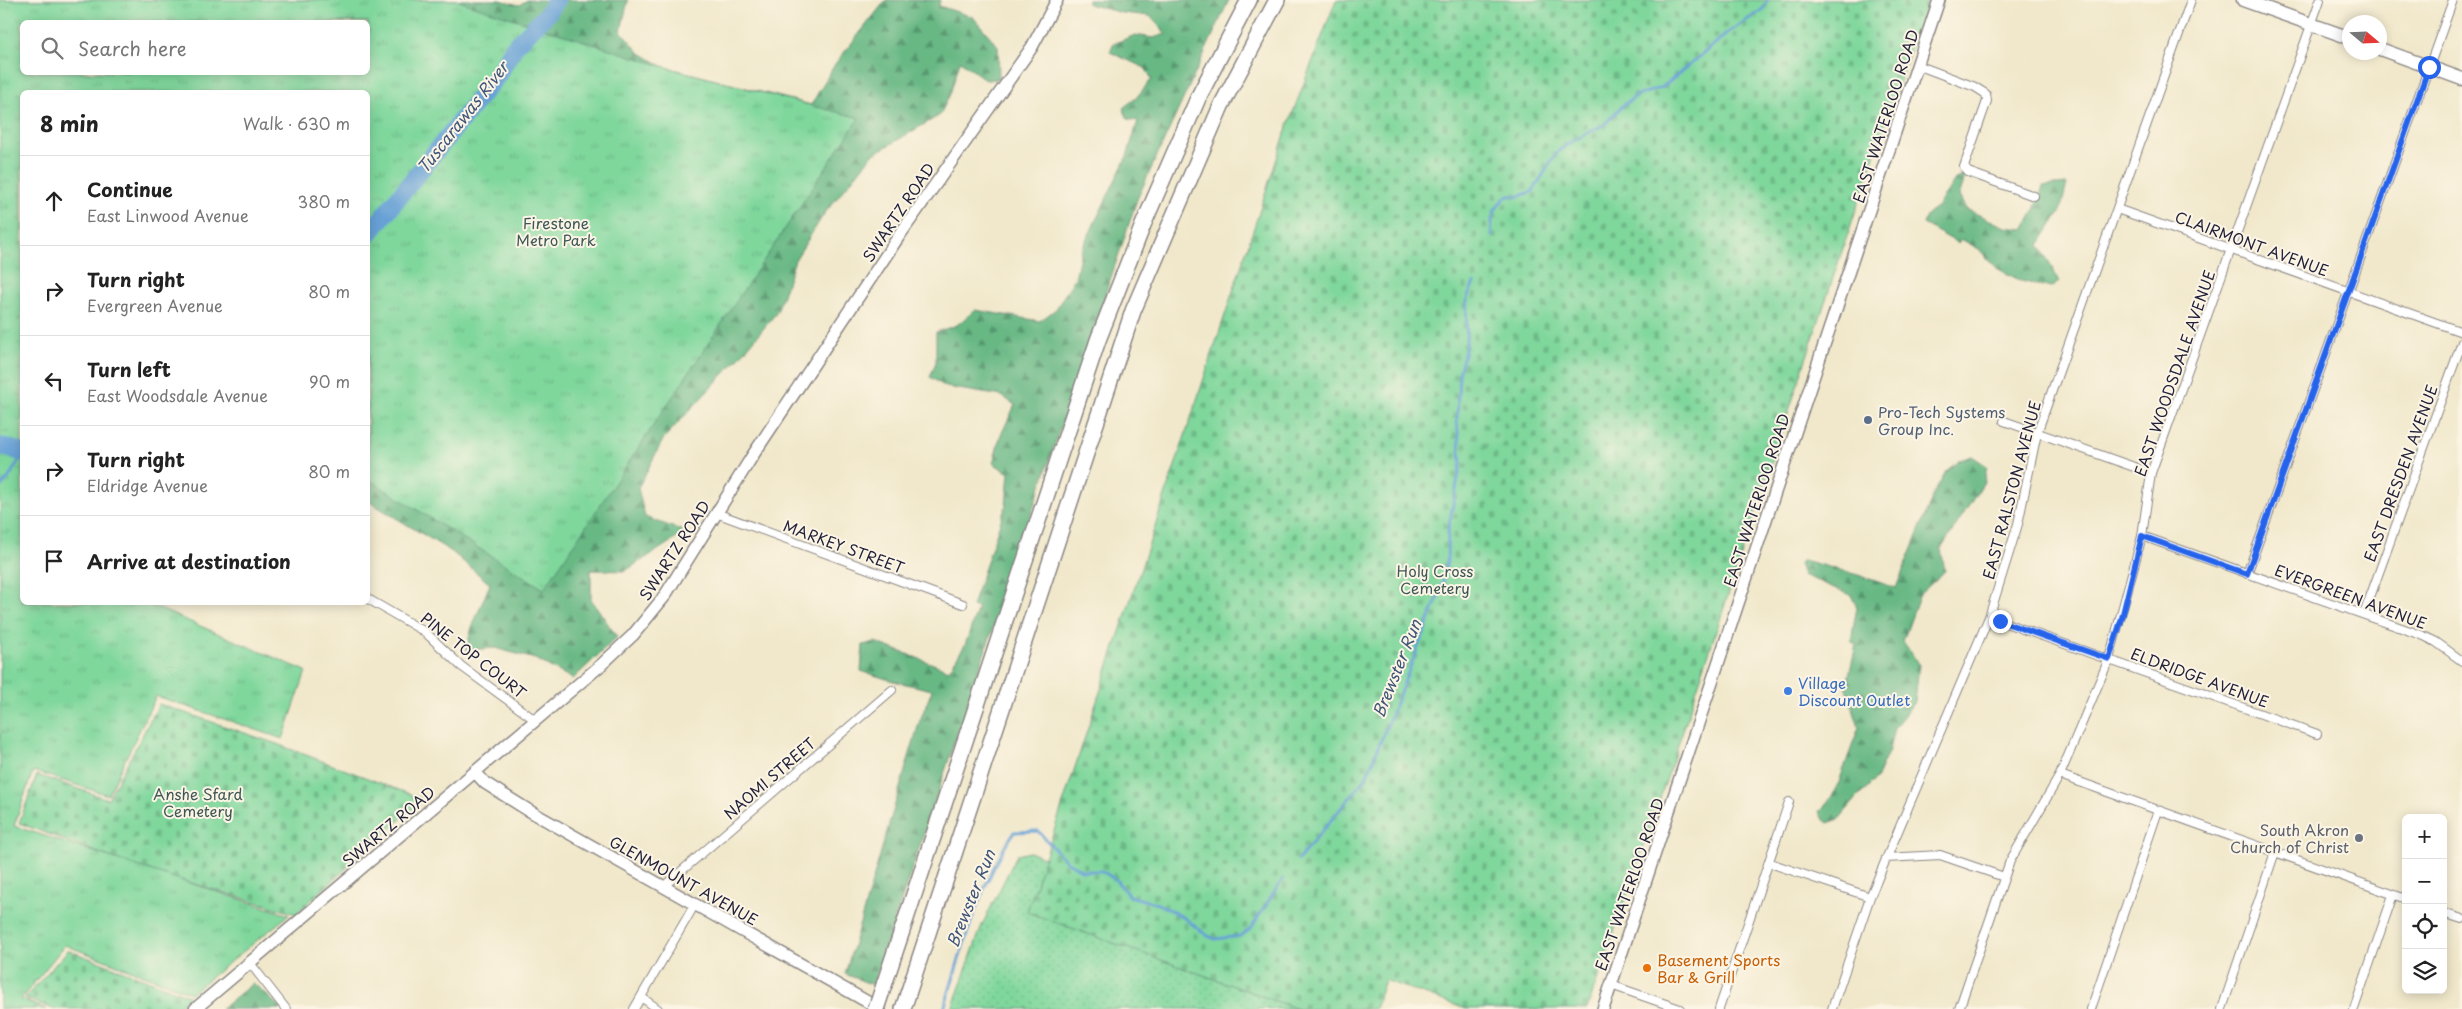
<!DOCTYPE html>
<html lang="en">
<head>
<meta charset="utf-8">
<style>
	body { margin:0; font-family:"Playpen Sans",sans-serif; background:#f6f6f6; color:#222 }
	.controls { position:absolute; right:15px; bottom:15px; display:grid; overflow:hidden; border-radius:8px; box-shadow:0 2px 12px #0003 }
	.controls button { width:45px; height:45px; display:grid; place-items:center; padding:0; border:0; border-bottom:1px solid #e0e0e0; background:#fff; color:#222; font:25px sans-serif }
	.compass { position:absolute; left:2342px; top:15px; width:45px; height:45px; border-radius:50%; background:#fff; box-shadow:0 2px 12px #0003; rotate:109deg }
	.stop { position:absolute; width:15px; height:15px; margin:-11px; border:4px solid #2563eb; border-radius:50%; background:#fff }
	.stop.end { background:#2563eb; border-color:#fff; box-shadow:0 1px 5px #0008 }
	.list { margin:0; padding:0; list-style:none }
	h2 { display:flex; justify-content:space-between; align-items:center; height:65px; margin:0; padding:0 20px; font-size:21px }
	h2 small { font-size:16px; font-weight:400; color:#767676 }
	.list li { display:grid; grid-template-columns:32px 1fr auto; gap:15px; align-items:center; box-sizing:border-box; height:90px; padding:0 20px; border-top:1px solid #e0e0e0 }
	.list b { display:block; font-size:19px; white-space:nowrap }
	.list p { margin:0; font-size:16px; white-space:nowrap; color:#767676 }
	.list em { font-size:16px; font-style:normal; color:#767676 }
	.icon { flex:none; width:28px; height:28px; fill:none; stroke:currentColor; stroke-width:2; stroke-linecap:round; stroke-linejoin:round }
	.map { position:relative; flex:none; width:2462px; height:1009px; overflow:hidden }
	.search { position:absolute; background:#fff; box-shadow:0 2px 12px #0003; left:20px; top:20px; width:350px; height:55px; display:flex; align-items:center; gap:12px; box-sizing:border-box; padding:0 18px; border-radius:8px; color:#767676; font-size:19px }
	.panel { position:absolute; background:#fff; box-shadow:0 2px 12px #0003; left:20px; top:90px; width:350px; height:515px; border-radius:8px }
	.map>svg:first-child { display:block }
	.grass { fill:url(#grass-dots); stroke:#507c6c }
	.forest { fill:url(#forest-firs); stroke:#446d60 }
	.cemetery { fill:url(#cemetery-stones); stroke:#507c6c }
	.park { fill:url(#park-tufts); stroke:#507c6c; fill-rule:evenodd }
	.lines { fill:none; stroke-linecap:round; stroke-linejoin:round }
	.stream { stroke:#67a1d6; stroke-width:3 }
	.river { stroke:#67a1d6; stroke-width:18 }
	.street-casing { stroke:#8a8583; stroke-width:10 }
	.secondary-casing { stroke:#8a8583; stroke-width:14 }
	.primary-casing { stroke:#8a8583; stroke-width:15 }
	.highway-casing { stroke:#8a8583; stroke-width:18 }
	.street { stroke:#fff; stroke-width:8 }
	.secondary { stroke:#fff; stroke-width:11 }
	.primary { stroke:#fff; stroke-width:12 }
	.highway { stroke:#fff; stroke-width:15 }
	.highway-bridge-casing { stroke:#8a8583; stroke-width:18; stroke-linecap:butt }
	.highway-bridge { stroke:#fff; stroke-width:15 }
	.route { stroke:#2563eb; stroke-width:6 }
	.service-dot { fill:#5c6f8a; stroke:#fcf5e5; stroke-width:2 }
	.shop-dot { fill:#3f7fe0; stroke:#fcf5e5; stroke-width:2 }
	.worship-dot { fill:#6b7280; stroke:#fcf5e5; stroke-width:2 }
	.food-dot { fill:#e8710a; stroke:#fcf5e5; stroke-width:2 }
	.labels { text-anchor:middle; dominant-baseline:central; stroke-width:4; stroke-linejoin:round; paint-order:stroke }
	.street-label { font-size:15px; fill:#22223b; stroke:#fcf5e5 }
	.park-label { font-size:15px; fill:#3e5858; stroke:#fcf5e5 }
	.service-label { font-size:15px; fill:#4e5e75; stroke:#fcf5e5; text-anchor:start }
	.shop-label { font-size:15px; fill:#366cbe; stroke:#fcf5e5; text-anchor:start }
	.worship-label { font-size:15px; fill:#5b616d; stroke:#fcf5e5; text-anchor:end }
	.food-label { font-size:15px; fill:#c56008; stroke:#fcf5e5; text-anchor:start }
	.water-label { font-size:16px; font-style:italic; fill:#3e5579; stroke:#fcf5e5 }
</style>
</head>
<body>
<div class="map">
<svg width="2462" height="1009" viewBox="0 0 2462 1009">
	<defs>
		<pattern id="grass-dots" width="8" height="8" patternUnits="userSpaceOnUse" patternTransform="scale(1.25)"><rect width="8" height="8" fill="#7fd79c"/><path d="M2 2h.1M6 6h.1" fill="none" stroke="#6db887" stroke-width="1.8" stroke-linecap="round"/></pattern>
		<pattern id="forest-firs" width="22" height="20" patternUnits="userSpaceOnUse" patternTransform="scale(1.25)"><rect width="22" height="20" fill="#67b884"/><path d="M5 1l3.5 6h-7zM16 11l3.5 6h-7z" fill="#54956d"/></pattern>
		<pattern id="cemetery-stones" width="16" height="16" patternUnits="userSpaceOnUse" patternTransform="scale(1.25)"><rect width="16" height="16" fill="#7fd79c"/><path d="M2 7V4a2 2 0 0 1 4 0v3zM10 15v-3a2 2 0 0 1 4 0v3z" fill="#6db887"/></pattern>
		<pattern id="park-tufts" width="24" height="20" patternUnits="userSpaceOnUse" patternTransform="scale(1.25)"><rect width="24" height="20" fill="#7fd79c"/><path d="M3 7l-1-3M5 7V3M7 7l1-3M15 17l-1-3M17 17v-4M19 17l1-3" fill="none" stroke="#6db887"/></pattern>
	</defs>
	<rect width="100%" height="100%" fill="#fcf5e5"/>
	<filter id="ink" filterUnits="userSpaceOnUse"><feTurbulence type="fractalNoise" baseFrequency=".02" numOctaves="2"/><feDisplacementMap in="SourceGraphic" scale="10" xChannelSelector="R" yChannelSelector="G"/><feConvolveMatrix kernelMatrix="1 2 1 2 8 2 1 2 1" color-interpolation-filters="sRGB"/></filter>
	<filter id="wash" filterUnits="userSpaceOnUse"><feTurbulence type="fractalNoise" baseFrequency=".0096" numOctaves="4" result="noise"/><feDisplacementMap in="SourceGraphic" scale="20" xChannelSelector="R" yChannelSelector="G"/><feGaussianBlur stdDeviation="1.12" result="paint"/><feColorMatrix in="noise" values="0 0 0 0 0 0 0 0 0 0 0 0 0 0 0 0 0 1.4 0 .05"/><feComposite in="paint" operator="in"/></filter>
	<g filter="url(#wash)">
		<rect width="100%" height="100%" fill="#f1e8cb"/>
		<path class="grass" d="M1030,852L1045,858L1028,912L1298,1009H952L982,925L1017,855Z"/>
		<path class="forest" d="M0,0H500L519,5L527,0H628L621,31L639,52L662,66L811,105L835,64L886,0H940L939,6L973,17L998,46L999,79L986,80L960,61L950,94L940,115L872,155L824,214L795,260L777,312L745,351L664,438L638,488L645,517L686,532L625,571L591,570V599L617,637L573,679L535,659L495,648L466,650L472,627L490,584L452,552L368,501V218L428,83L329,92L368,72V22H22Z
			M1088,0H1229L1138,197L873,985L845,974L919,723L932,690L893,681L861,671L863,645L875,642L949,670L965,645L978,608L972,606L1006,505L1009,473L993,463L1000,437L1015,405L1002,396L946,387L930,377L936,362V332L957,325L975,310L1040,321L1056,309L1075,278L1081,251L1127,156L1138,121L1128,119L1123,108L1136,98L1152,79L1145,68L1110,52L1113,44L1135,35L1153,38L1166,34L1150,16L1122,13L1088,4Z
			M1966,175L1959,196L1966,209L2005,227L2024,229L2035,210L2043,186L2067,184L2060,212L2039,245L2052,267L2059,282L2051,288L2021,281L2006,273L1995,267L1979,249L1961,239L1958,243L1923,224L1926,216L1938,206L1955,179Z
			M1972,456L1987,466L1984,482L1941,549L1945,571L1920,594L1903,641L1919,665L1915,701L1894,728L1889,750L1876,779L1858,797L1839,819L1828,823L1822,818L1819,811L1822,810L1836,790L1859,727L1846,688L1856,645L1851,641L1857,607L1851,595L1803,575L1799,564L1803,560L1858,575L1896,588L1935,491L1946,471L1960,460Z
			M253,983L282,1009H221Z"/>
		<path class="cemetery" d="M1336,0H1928C1810,335 1706,675 1587,1009H1466L1385,980L1375,1009H1298L1027,912L1288,125Z
			M159,704L274,743L423,799L296,914L134,866L19,823L37,775L108,799Z
			M68,950L189,996L176,1009H53L25,998Z"/>
		<path class="park" d="M0,0H455L662,66L859,118L544,589L368,479V92H22V602L146,603L306,671L283,739L156,696L108,795L33,771L14,826L289,915L191,993L65,945L21,999L46,1009H0ZM22,22H368V72H22Z"/>
		<g class="lines">
			<path class="stream" d="M1492,235C1490,217 1494,208 1507,196H1520L1533,191L1557,152L1571,142L1605,124L1621,107L1636,96L1663,87L1729,32L1762,10L1768,0
				M0,487L8,479L22,455
				M1298,860L1366,778L1441,590L1447,562L1448,530L1461,463L1457,420L1459,374L1466,346L1467,299L1474,283
				M944,1009C962,949 979,885 1014,832L1038,831L1066,861L1083,871H1102L1116,880L1129,896L1158,904L1183,917L1208,936L1215,939L1241,936L1251,928L1283,879"/>
			<path class="river" d="M368,235L497,76L515,46L548,13L556,0
				M0,446L22,452"/>
		</g>
	</g>
	<g filter="url(#ink)">
		<g class="lines">
			<defs>
				<path id="street" d="M1917,65L1975,87L1986,94L1987,101L1964,167L1968,172L2034,196
					M2117,209L2462,332
					M2004,421L2151,473
					M716,513L963,604
					M2142,536L2424,636L2436,642L2462,661
					M2247,574L2453,0
					M368,599L425,632L461,666L535,720
					M2364,614L2462,342
					M1989,617L2317,734
					M2060,775L2406,899
					M1886,858L1940,855L2004,877
					M1770,863L1870,897
					M664,886L892,690
					M2443,913L2462,919
					M250,963L286,1009
					M1611,985L1680,1009
					M641,997L658,1009
					M634,1009L695,904
					M1719,1009L1789,802
					M1832,1009L1870,897L1989,617L2018,524L2037,433L2191,0
					M1959,1009L2010,861L2060,775L2109,659L2142,536L2151,473L2320,0
					M2091,1009L2158,811
					M2222,1009L2275,852
					M2354,1009L2393,895"/>
				<path id="secondary" d="M476,773L485,783L528,810L880,1009
					M195,1009L601,665L633,635L664,597L753,455L899,236L1032,47L1057,0
					M1603,1009L1939,0"/>
				<path id="primary" d="M2243,0L2350,38
					M2380,49L2462,79"/>
				<path id="highway" d="M884,985L1098,340L1143,225L1199,96L1249,0
					M903,1009L1133,311L1221,106L1277,0"/>
			</defs>
			<use href="#street" class="street-casing"/>
			<use href="#secondary" class="secondary-casing"/>
			<use href="#primary" class="primary-casing"/>
			<use href="#highway" class="highway-casing"/>
			<use href="#street" class="street"/>
			<use href="#secondary" class="secondary"/>
			<use href="#primary" class="primary"/>
			<use href="#highway" class="highway"/>
			<defs>
				<path id="highway-bridge" d="M876,1009L884,985"/>
			</defs>
			<use href="#highway-bridge" class="highway-bridge-casing"/>
			<use href="#highway-bridge" class="highway-bridge"/>
		</g>
	</g>
	<g class="lines" filter="url(#ink)">
		<path class="route" d="M2000,621L2109,659L2122,618L2142,536L2247,574L2429,67"/>
	</g>
	<circle class="service-dot" cx="1868" cy="420" r="5"/>
	<circle class="shop-dot" cx="1788" cy="691" r="5"/>
	<circle class="worship-dot" cx="2359" cy="838" r="5"/>
	<circle class="food-dot" cx="1647" cy="968" r="5"/>
	<g class="labels">
		<g class="street-label">
			<text transform="translate(1885 116) rotate(-72)">EAST WATERLOO ROAD</text>
			<text transform="translate(898 212) rotate(-56)">SWARTZ ROAD</text>
			<text transform="translate(2252 243) rotate(20)">CLAIRMONT AVENUE</text>
			<text transform="translate(2174 373) rotate(-71)">EAST WOODSDALE AVENUE</text>
			<text transform="translate(2400 473) rotate(-70)">EAST DRESDEN AVENUE</text>
			<text transform="translate(2011 490) rotate(-75)">EAST RALSTON AVENUE</text>
			<text transform="translate(1756 500) rotate(-72)">EAST WATERLOO ROAD</text>
			<text transform="translate(844 546) rotate(20)">MARKEY STREET</text>
			<text transform="translate(674 550) rotate(-57)">SWARTZ ROAD</text>
			<text transform="translate(2351 596) rotate(20)">EVERGREEN AVENUE</text>
			<text transform="translate(474 655) rotate(38)">PINE TOP COURT</text>
			<text transform="translate(2200 677) rotate(20)">ELDRIDGE AVENUE</text>
			<text transform="translate(769 778) rotate(-41)">NAOMI STREET</text>
			<text transform="translate(388 826) rotate(-40)">SWARTZ ROAD</text>
			<text transform="translate(684 880) rotate(29)">GLENMOUNT AVENUE</text>
			<text transform="translate(1629 884) rotate(-71)">EAST WATERLOO ROAD</text>
		</g>
		<g class="park-label">
			<text x="556" y="222">Firestone<tspan x="556" dy="17">Metro Park</tspan></text>
			<text x="1435" y="570">Holy Cross<tspan x="1435" dy="17">Cemetery</tspan></text>
			<text x="198" y="793">Anshe Sfard<tspan x="198" dy="17">Cemetery</tspan></text>
		</g>
		<g class="service-label">
			<text x="1878" y="411">Pro-Tech Systems<tspan x="1878" dy="17">Group Inc.</tspan></text>
		</g>
		<g class="shop-label">
			<text x="1798" y="682">Village<tspan x="1798" dy="17">Discount Outlet</tspan></text>
		</g>
		<g class="worship-label">
			<text x="2349" y="829">South Akron<tspan x="2349" dy="17">Church of Christ</tspan></text>
		</g>
		<g class="food-label">
			<text x="1657" y="959">Basement Sports<tspan x="1657" dy="17">Bar &amp; Grill</tspan></text>
		</g>
		<g class="water-label">
			<text transform="translate(462 117) rotate(-52)">Tuscarawas River</text>
			<text transform="translate(1396 668) rotate(-68)">Brewster Run</text>
			<text transform="translate(970 898) rotate(-68)">Brewster Run</text>
		</g>
	</g>
</svg>
<div class="controls">
<button>+</button>
<button>−</button>
<button><svg class="icon" aria-label="locate" viewBox="0 0 24 24"><circle cx="12" cy="12" r="6"/><path d="M12 2v4M12 18v4M2 12h4M18 12h4"/></svg></button>
<button><svg class="icon" aria-label="layers" viewBox="0 0 24 24"><path d="M12 4l9 5-9 5-9-5zM3 14l9 5 9-5"/></svg></button>
</div>
<svg class="compass" viewBox="-18 -18 36 36"><path d="M0-13l5 13h-10z" fill="#e53935"/><path d="M0 13l5-13h-10z" fill="#767676"/></svg>
<div class="stop" style="left:2429px;top:67px"></div>
<div class="stop end" style="left:2000px;top:621px"></div>
<div class="search"><svg class="icon" aria-label="search" viewBox="0 0 24 24"><circle cx="10" cy="10" r="6"/><path d="M15 15l6 6"/></svg>Search here</div>
<section class="panel">
<h2>8 min<small>Walk · 630 m</small></h2>
<ul class="list">
<li><svg class="icon" aria-label="ahead" viewBox="0 0 24 24"><path d="M12 20V5M6 11l6-6 6 6"/></svg><div><b>Continue</b><p>East Linwood Avenue</p></div><em>380 m</em></li>
<li><svg class="icon" aria-label="right" viewBox="0 0 24 24"><path d="M7 20v-9h11M14 6l5 5-5 5"/></svg><div><b>Turn right</b><p>Evergreen Avenue</p></div><em>80 m</em></li>
<li><svg class="icon" aria-label="left" viewBox="0 0 24 24"><path d="M17 20v-9H6M10 6l-5 5 5 5"/></svg><div><b>Turn left</b><p>East Woodsdale Avenue</p></div><em>90 m</em></li>
<li><svg class="icon" aria-label="right" viewBox="0 0 24 24"><path d="M7 20v-9h11M14 6l5 5-5 5"/></svg><div><b>Turn right</b><p>Eldridge Avenue</p></div><em>80 m</em></li>
<li><svg class="icon" aria-label="arrive" viewBox="0 0 24 24"><path d="M6 21V4h12l-3 4 3 4H6"/></svg><div><b>Arrive at destination</b></div></li>
</ul>
</section>
</div>
</body>
</html>
